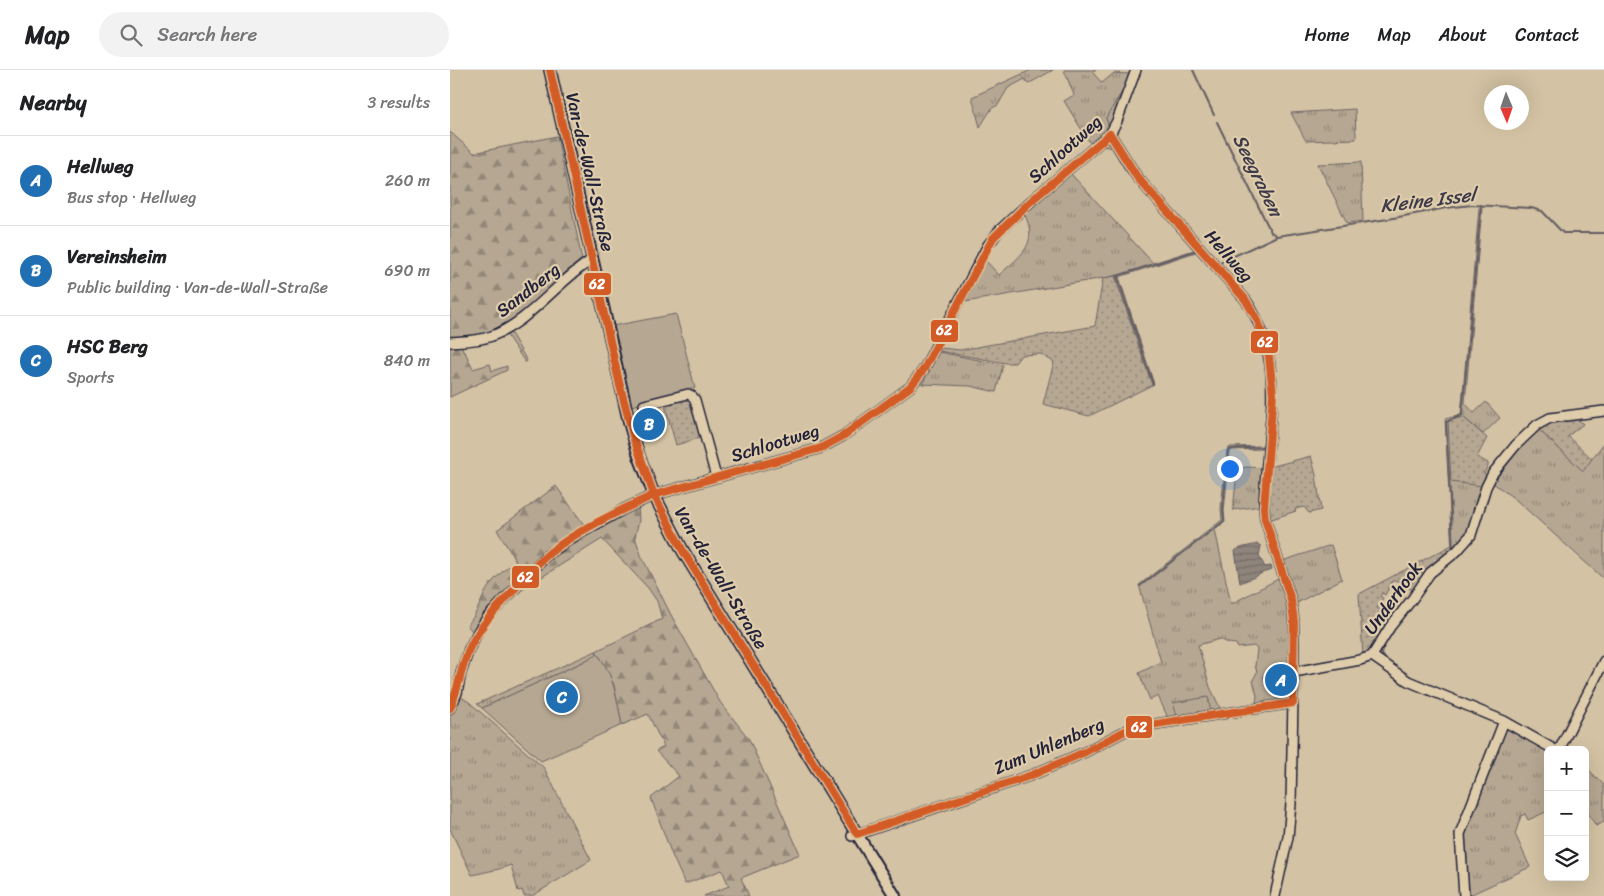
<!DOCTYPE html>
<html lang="en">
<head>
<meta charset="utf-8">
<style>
	body { margin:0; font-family:Sriracha,sans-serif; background:#f2f2f2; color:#202124 }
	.controls { position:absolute; right:15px; bottom:15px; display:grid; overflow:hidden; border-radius:8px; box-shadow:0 5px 20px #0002 }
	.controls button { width:45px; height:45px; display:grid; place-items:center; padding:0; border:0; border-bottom:1px solid #e0e0e0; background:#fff; color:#202124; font:25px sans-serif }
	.compass { position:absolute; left:1034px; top:15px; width:45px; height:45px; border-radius:50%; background:#fff; box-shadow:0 5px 20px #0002; rotate:178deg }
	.you { position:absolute; left:779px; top:398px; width:18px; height:18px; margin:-12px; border:4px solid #fff; border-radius:50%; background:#1a73e8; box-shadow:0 0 0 8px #1a73e833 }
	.badge { display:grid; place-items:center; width:32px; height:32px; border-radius:50%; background:#1f6fb2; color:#fff; font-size:16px; font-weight:700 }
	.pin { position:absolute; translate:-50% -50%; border:2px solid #fff; box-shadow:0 1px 5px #0006 }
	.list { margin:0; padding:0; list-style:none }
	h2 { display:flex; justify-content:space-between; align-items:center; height:65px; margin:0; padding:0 20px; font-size:21px }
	h2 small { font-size:16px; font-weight:400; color:#757577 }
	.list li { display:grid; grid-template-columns:32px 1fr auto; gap:15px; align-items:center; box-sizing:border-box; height:90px; padding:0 20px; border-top:1px solid #e0e0e0 }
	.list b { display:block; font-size:19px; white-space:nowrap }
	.list p { margin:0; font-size:16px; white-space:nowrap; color:#757577 }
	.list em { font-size:16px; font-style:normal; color:#757577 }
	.icon { flex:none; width:28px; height:28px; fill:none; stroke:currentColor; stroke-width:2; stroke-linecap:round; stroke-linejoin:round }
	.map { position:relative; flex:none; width:1154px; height:826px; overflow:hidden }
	header { display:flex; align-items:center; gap:30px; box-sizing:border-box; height:70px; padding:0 25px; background:#fff; border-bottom:1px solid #e0e0e0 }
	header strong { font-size:24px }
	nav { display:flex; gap:28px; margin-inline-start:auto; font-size:18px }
	.search { width:350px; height:45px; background:#f2f2f2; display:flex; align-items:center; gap:12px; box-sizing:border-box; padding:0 18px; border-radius:28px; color:#757577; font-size:19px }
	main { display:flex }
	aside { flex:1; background:#fff }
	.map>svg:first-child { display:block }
	.grass { fill:url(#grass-tufts); stroke:#6c6466; fill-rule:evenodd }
	.forest { fill:url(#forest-firs); stroke:#6c6466 }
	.park { fill:#b5a792; stroke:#6c6466 }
	.garden { fill:url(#garden-dots); stroke:#6c6466 }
	.water { fill:url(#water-rules); stroke:#635d62 }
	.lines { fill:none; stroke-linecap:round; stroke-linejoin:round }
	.stream { stroke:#635d62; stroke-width:2 }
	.minor-casing { stroke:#22223b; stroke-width:12 }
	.major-casing { stroke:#22223b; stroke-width:14 }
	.minor { stroke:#deccaa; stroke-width:9 }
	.major { stroke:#deccaa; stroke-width:10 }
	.bus-1-casing { stroke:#deccaa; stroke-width:11 }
	.bus-1 { stroke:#d35b26; stroke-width:8 }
	.labels { text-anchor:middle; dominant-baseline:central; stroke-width:4.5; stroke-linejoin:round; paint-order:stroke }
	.street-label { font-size:18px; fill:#22223b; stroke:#deccaa }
	.water-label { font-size:19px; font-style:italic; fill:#3d3b4b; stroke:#deccaa }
	.line-badge { stroke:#deccaa; stroke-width:2 }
	.badge-label { font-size:14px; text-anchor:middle; font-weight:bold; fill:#fff }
</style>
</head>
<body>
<header>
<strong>Map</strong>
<div class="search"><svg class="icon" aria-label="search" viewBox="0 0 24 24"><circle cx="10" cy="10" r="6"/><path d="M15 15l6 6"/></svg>Search here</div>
<nav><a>Home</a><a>Map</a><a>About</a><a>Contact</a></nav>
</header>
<main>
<aside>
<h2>Nearby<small>3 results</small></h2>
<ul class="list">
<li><span class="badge">A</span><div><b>Hellweg</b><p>Bus stop · Hellweg</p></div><em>260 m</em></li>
<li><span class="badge">B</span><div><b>Vereinsheim</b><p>Public building · Van-de-Wall-Straße</p></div><em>690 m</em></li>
<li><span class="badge">C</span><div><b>HSC Berg</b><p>Sports</p></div><em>840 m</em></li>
</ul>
</aside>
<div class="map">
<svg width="1154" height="826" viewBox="0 0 1154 826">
	<defs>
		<pattern id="grass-tufts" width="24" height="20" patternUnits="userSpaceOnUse" patternTransform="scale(1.25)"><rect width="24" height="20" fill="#b5a792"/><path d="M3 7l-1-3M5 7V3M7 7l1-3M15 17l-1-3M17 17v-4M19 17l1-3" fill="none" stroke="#938878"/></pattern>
		<pattern id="forest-firs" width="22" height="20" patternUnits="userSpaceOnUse" patternTransform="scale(1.25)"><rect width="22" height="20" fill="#b5a792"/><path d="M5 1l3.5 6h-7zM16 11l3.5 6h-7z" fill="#938878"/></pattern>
		<pattern id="garden-dots" width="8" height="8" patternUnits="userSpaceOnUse" patternTransform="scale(1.25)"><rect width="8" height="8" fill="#b5a792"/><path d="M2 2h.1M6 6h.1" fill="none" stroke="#938878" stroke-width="1.8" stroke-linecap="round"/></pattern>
		<pattern id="water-rules" width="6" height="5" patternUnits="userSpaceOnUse" patternTransform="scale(1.25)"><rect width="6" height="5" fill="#8f857c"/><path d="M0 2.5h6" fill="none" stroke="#746c67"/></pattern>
	</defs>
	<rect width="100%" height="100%" fill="#d3c2a3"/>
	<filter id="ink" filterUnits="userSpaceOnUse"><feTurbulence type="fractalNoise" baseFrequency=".02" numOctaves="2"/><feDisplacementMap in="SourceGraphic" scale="10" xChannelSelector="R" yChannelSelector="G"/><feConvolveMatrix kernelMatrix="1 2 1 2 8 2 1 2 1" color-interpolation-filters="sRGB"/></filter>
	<g filter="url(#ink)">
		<path class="grass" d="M581,0H603L578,14L575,9L558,18L548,35L542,38L530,57L522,27Z
			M614,0H646L643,3L652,13L664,3L679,4L674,19L656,48L659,57L640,73L614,31L624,25Z
			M905,39L906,69L856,71L841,43Z
			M655,70L659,71L663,74L677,99L692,116L794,231C830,281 820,337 815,394H812L813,379L782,380L780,382L774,441L775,452L765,460L781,534L830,508L837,528L840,550L839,629L835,632L808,637L806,633L807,626L803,610L807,602L805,596L807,579L804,576L788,578L786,574L778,573L770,569L748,575L760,617L772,642L719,650L708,626L700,630L689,603L711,592L689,515L772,450L771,438L777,380L780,377L812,376L813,374C818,329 824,280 797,240C783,219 763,201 746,182L669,207L704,314L702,315L665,206L515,232L536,191L549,205C570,186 589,175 575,145L562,156L560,154ZM653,76L662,78L675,100L744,180L703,193L621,104Z
			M911,92L913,151L897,153L868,94Z
			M1029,138H1032L1015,333L1024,343L1036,332L1050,348L1033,364L1013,347L1032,416L1021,460L1002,482L995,349L1011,345Z
			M59,260L77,291L75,292L54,261Z
			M489,282L553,295L546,322L520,316L472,314Z
			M1089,360L1133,400L1154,373V509L1065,429L1043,413L1070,378Z
			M796,397L814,398L810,436L783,440L787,402L790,399Z
			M881,475L892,509L845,534L832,491Z
			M146,581L147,584L133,592L32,638L27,634Z
			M11,627L19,632L94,698L141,790L82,826H74L72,820L68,821L61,795L49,799L22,805L0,759V646Z
			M1059,657L1098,680V741L1078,750L1075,744L1071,746L1065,764L1080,797L1022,824H1018L1012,765L1054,659Z
			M1135,696L1154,715V752L1146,756L1135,738Z"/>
		<path class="forest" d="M674,19L659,57L656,48Z
			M0,62L24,83L107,66L132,190C101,216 60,262 19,268C13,269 6,269 0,269Z
			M12,274L13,282H15L23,299L40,294L42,301L57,296V300L0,327V275Z
			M106,416L140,463L188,437L189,450L185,467L191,485L221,545L270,632L299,669L350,784L291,808L299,826H254L279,816L272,800L235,814L222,785L201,728L229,706L206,681L214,677L198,644L172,655L164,615L151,589L146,581L212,549L207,531L198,518L152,469L36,542L23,562L17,555C26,546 29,535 35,523C41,510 55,499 66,491L47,460Z"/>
		<path class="park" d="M226,244L245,318L179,337L162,256Z
			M147,584C164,603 167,631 172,655L91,691L32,638L133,592Z
			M758,627L761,643L728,649L723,633Z"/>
		<path class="garden" d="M665,206L702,315L639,346L593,334L604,292L590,284L571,285L565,293H555L489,281L491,278L510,280L645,256L653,208Z
			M236,327L242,329L253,367L226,375L214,332Z
			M1124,346L1133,354L1118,366L1142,389L1133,401L1089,360L1102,350Z
			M1013,347L1037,368L1027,387L1038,393V396L1034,403L1038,407L1032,416L1001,412L998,351Z
			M861,386L866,405L871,440L859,443L854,437L845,439L846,441L819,450L818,446L820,397Z
			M1002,475V482L978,500L965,521L952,515L953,512L943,510L935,525L932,523L930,526L933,528L927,538L931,540L925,553L928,555L926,559L933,564L916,585L913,586L909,524Z"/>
		<path class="water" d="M807,474L811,476L809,486L815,497L821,496L822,500L812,503L807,506L790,513L785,481C789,477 801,476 807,474Z"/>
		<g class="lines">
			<path class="stream" d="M743,0L764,45
				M767,52L821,162L827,166
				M660,73L680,104
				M571,147L601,120
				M769,193L827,166L938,149L996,138L1022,135L1081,138L1092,141L1113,163H1154
				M470,313L475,304
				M703,314L667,206L747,180
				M1110,342L1148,338
				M809,435L811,420
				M1003,480L996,352L1012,345L1031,135
				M690,516L774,451L773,439L778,381L781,379L812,377L815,375
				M931,579L932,584L936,591"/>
			<defs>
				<path id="minor" d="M660,64L687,107L795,229C840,294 815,365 814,438L815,449L841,530L844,551V575L841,734L838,767L825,826
					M0,272C14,271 29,271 42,266C81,251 108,210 143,189
					M194,335L238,324L242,326L245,330L266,407
					M922,586L958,611L1054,651L1105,680
					M844,602L910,590L922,586L940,557L963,528L980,503L1007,481L1021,465L1036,417L1043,403L1066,375L1087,355L1100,348L1154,341
					M0,638L7,623L11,603L19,579L29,560L37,548L96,486L122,468L174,439L204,425L371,378L393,366L460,317L474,299L538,175L549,161L581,131L660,64L667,51L686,0
					M1109,680L1154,591
					M402,766L582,705L635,682L675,661L693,656L843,633
					M1014,826L1010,764L1054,651"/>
				<path id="major" d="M100,0L179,352L189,386L204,425L233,481L445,826"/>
			</defs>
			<use href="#minor" class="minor-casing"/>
			<use href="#major" class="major-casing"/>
			<use href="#minor" class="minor"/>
			<use href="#major" class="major"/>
			<defs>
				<path id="bus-1" d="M100,0L170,316L184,369L204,425
					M660,64L687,107L795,229L808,251L819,286L823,324L814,438L815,449L841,530L844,551L843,633L693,656L675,661L635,682L582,705L407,764L233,481L204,425L371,378L393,366L460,317L474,299L543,168L581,131Z
					M0,638C9,618 11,596 20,577C31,555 45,540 61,523C72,511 83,498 95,487C121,463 171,440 204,425"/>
			</defs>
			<use href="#bus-1" class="bus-1-casing"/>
			<use href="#bus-1" class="bus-1"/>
		</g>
	</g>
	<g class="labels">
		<g class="street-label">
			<text transform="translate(615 79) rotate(-42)">Schlootweg</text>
			<text transform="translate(140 102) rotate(77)">Van-de-Wall-Straße</text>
			<text transform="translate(779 186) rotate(49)">Hellweg</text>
			<text transform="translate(78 220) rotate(-38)">Sandberg</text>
			<text transform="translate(325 373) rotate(-17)">Schlootweg</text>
			<text transform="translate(271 508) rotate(59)">Van-de-Wall-Straße</text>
			<text transform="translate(943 528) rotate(-54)">Underhook</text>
			<text transform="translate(599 676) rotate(-23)">Zum Uhlenberg</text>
		</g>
		<g class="water-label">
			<text transform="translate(808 105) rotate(64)">Seegraben</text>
			<text transform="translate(978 130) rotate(-7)">Kleine Issel</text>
		</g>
	</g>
	<g class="line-badge">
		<rect x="133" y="202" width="29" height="24" rx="5" fill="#d35b26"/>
		<rect x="480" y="249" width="29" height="24" rx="5" fill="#d35b26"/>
		<rect x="800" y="260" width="29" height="24" rx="5" fill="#d35b26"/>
		<rect x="61" y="495" width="29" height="24" rx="5" fill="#d35b26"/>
		<rect x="675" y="645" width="28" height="24" rx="5" fill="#d35b26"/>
	</g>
	<g class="badge-label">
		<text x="147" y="219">62</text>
		<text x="494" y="265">62</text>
		<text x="815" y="277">62</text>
		<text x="75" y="512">62</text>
		<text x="689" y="662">62</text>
	</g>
</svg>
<div class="controls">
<button>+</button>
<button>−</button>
<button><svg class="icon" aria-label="layers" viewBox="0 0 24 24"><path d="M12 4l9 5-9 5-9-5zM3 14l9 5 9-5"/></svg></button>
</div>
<svg class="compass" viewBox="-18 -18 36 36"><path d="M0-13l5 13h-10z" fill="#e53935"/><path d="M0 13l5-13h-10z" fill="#757577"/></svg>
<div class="you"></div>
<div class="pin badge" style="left:831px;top:610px">A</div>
<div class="pin badge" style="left:199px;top:354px">B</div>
<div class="pin badge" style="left:112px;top:627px">C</div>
</div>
</main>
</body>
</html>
